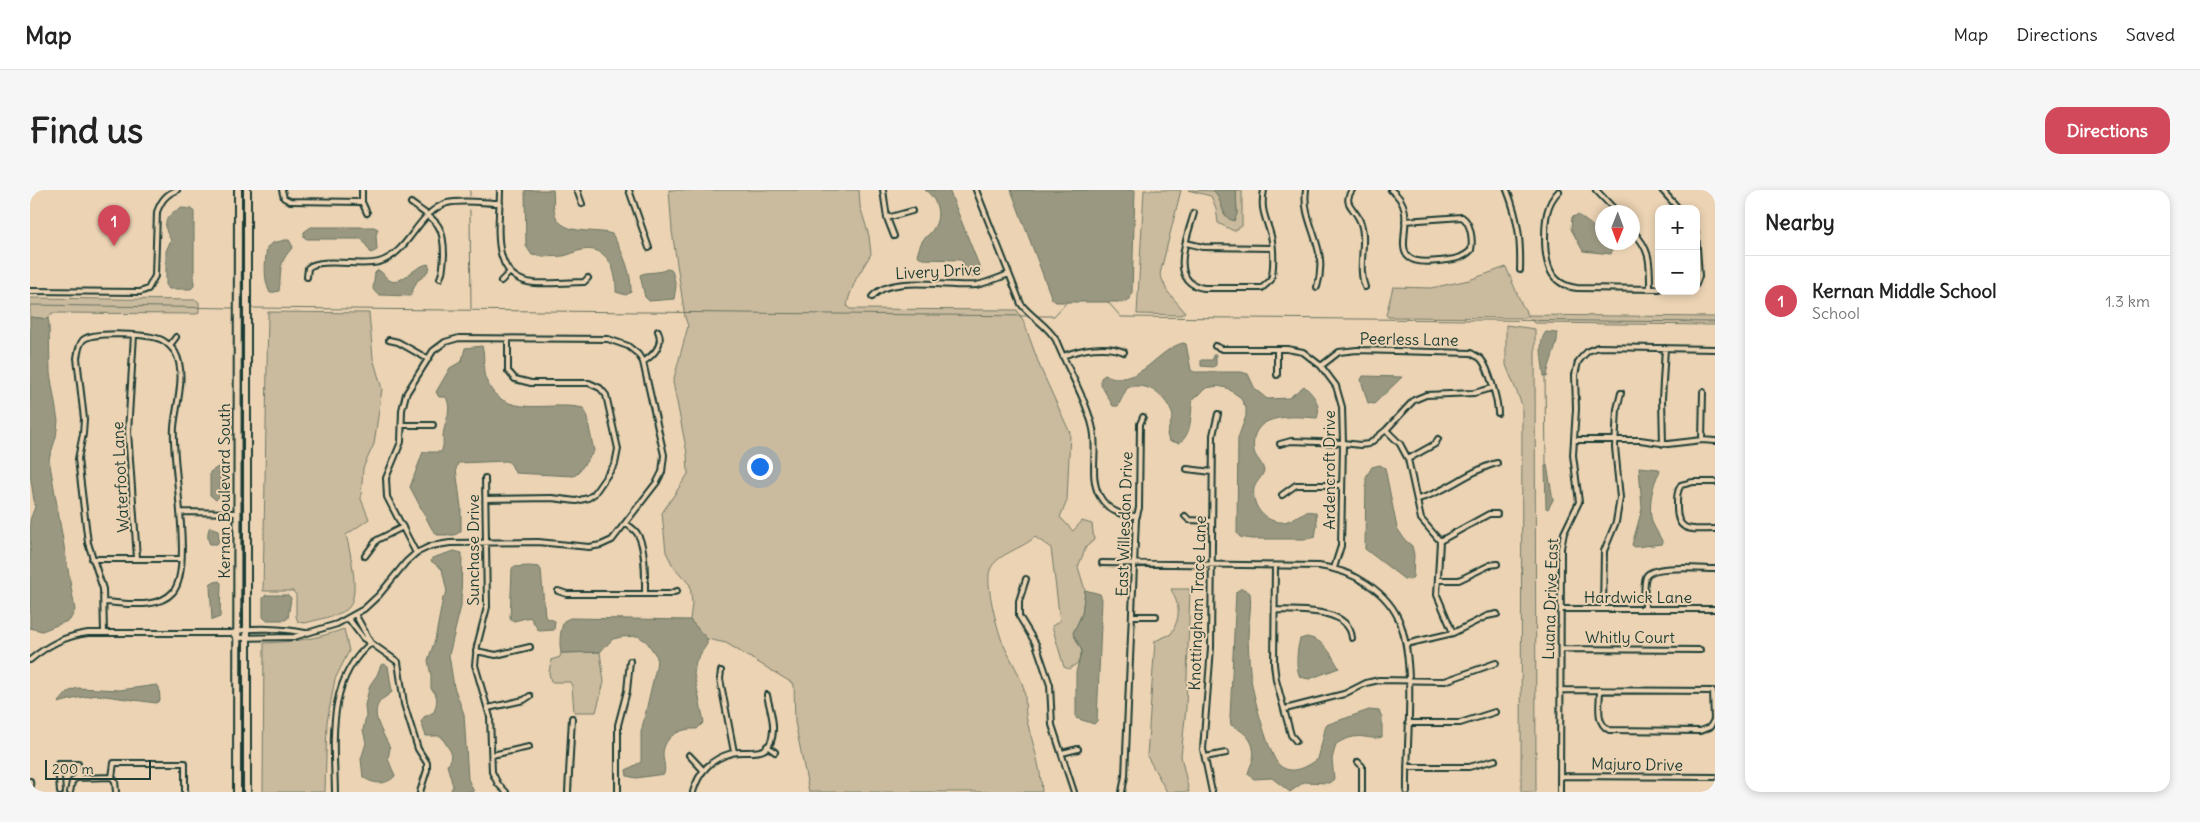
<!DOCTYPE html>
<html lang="en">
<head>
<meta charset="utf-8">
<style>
	body { margin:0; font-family:Delius,sans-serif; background:#f6f6f6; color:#222 }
	.controls { position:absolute; right:15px; top:15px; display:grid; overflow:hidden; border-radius:10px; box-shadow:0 2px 8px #0003 }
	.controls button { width:45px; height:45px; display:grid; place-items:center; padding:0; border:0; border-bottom:1px solid #e0e0e0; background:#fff; color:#222; font:25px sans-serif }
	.compass { position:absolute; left:1565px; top:15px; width:45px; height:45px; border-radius:50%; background:#fff; box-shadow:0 2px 8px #0003; rotate:181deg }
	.scale { position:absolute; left:15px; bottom:12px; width:106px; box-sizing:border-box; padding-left:5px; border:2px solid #1f3d34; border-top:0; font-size:14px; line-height:18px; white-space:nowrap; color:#1f3d34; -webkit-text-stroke:4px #ebd3b3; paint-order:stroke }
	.you { position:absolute; left:729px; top:276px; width:18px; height:18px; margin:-12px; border:4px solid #fff; border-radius:50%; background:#1a73e8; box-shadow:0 0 0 8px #1a73e833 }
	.badge { display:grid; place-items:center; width:32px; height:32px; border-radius:50%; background:#d1495b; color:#fff; font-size:16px; font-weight:700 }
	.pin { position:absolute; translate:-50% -41px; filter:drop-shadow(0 1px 2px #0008) }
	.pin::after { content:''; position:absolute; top:26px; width:18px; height:15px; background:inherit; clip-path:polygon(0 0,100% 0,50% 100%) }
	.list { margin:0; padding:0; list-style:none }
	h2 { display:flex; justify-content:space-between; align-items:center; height:65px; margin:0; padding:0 20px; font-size:21px }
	h2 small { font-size:16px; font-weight:400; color:#767676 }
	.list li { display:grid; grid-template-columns:32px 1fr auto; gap:15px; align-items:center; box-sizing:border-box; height:90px; padding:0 20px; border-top:1px solid #e0e0e0 }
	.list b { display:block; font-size:19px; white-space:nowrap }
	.list p { margin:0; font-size:16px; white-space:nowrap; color:#767676 }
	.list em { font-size:16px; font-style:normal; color:#767676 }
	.map { position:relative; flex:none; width:1685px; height:602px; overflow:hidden; border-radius:15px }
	header { display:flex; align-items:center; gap:30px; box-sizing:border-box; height:70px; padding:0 25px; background:#fff; border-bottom:1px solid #e0e0e0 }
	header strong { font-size:24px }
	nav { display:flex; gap:28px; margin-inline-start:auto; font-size:18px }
	.intro { display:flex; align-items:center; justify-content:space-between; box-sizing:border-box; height:120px; padding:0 30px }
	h1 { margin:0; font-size:35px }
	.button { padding:12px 22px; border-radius:15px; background:#d1495b; color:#fff; font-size:18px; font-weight:700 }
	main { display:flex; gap:30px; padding:0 30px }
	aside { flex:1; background:#fff; border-radius:15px; box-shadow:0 2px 8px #0003 }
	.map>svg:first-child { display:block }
	.green { fill:#caba9e; stroke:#747c69 }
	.water { fill:#9a9881; stroke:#697462 }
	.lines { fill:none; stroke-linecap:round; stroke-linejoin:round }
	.stream { stroke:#697462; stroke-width:1 }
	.street-casing { stroke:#1f3d34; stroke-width:8 }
	.primary-casing { stroke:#1f3d34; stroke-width:10 }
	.street { stroke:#ebd3b3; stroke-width:4 }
	.primary { stroke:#ebd3b3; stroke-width:6 }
	.labels { text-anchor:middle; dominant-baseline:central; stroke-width:4; stroke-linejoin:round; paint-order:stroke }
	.street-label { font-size:16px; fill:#1f3d34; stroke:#ebd3b3 }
</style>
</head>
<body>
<header>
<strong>Map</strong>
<nav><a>Map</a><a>Directions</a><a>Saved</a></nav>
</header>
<div class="intro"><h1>Find us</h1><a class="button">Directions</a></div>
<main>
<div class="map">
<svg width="1685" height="602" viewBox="0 0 1685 602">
	<rect width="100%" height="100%" fill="#ebd3b3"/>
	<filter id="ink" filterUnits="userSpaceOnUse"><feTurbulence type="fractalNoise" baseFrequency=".02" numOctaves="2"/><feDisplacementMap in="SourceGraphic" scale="10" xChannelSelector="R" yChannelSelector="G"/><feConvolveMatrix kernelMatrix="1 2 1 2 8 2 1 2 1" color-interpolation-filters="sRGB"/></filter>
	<g filter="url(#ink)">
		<path class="green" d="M639,0H829L830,16L839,46L841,64L826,89L819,107L817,116L820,119L987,120L993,130L1010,177L1040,243L1037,311L1030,327L1043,341L1052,331L1062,334L1064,350L1056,357L1048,377L1055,400L1052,424L1043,443L1052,461L1048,473L1039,479L1034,477L1022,436L1030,431L1021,358L1005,347C992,359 966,364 960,380C955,393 967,438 972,451C978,466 987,478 992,493C997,505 994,518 997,531C1003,555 1011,577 1012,602H779L765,532L764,494L696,453L677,449L660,430L662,413L660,395L643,376L636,362L632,323L658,284L657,263L643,192L658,136L655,127L642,41Z
			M1114,0H1151L1130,84L1137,101L1155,122L1151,125L1107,124Z
			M1158,0L1185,1L1191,11L1194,24H1207L1206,0H1212V36L1204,41L1188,33L1186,18L1181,6Z
			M1476,77L1491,113L1498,125L1685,127V135L1504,133L1498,126L1495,128L1358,127L1356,125L1363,97L1401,98L1439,90Z
			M0,108L166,110L169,112V122L167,124L22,123L18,129L0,127Z
			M238,122L339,123L343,168L352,199L344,254L333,278L331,309L339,329L316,345C320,361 332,410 316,420C307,426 286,430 275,433L268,432L266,426V405L263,401H233Z
			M1476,135L1505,139L1506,602H1491L1492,215L1476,175Z
			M1141,399H1160L1156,518L1151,566L1159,602H1137L1117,566L1125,451L1141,444C1151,426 1150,417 1141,399Z
			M314,439L319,461L305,489L297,532L295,602H233L234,453C262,452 287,449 314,439Z
			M570,462L574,492L566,522H544L542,496L540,492H521L519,483L521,470L530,467L531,463Z"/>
		<path class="water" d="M495,0H523C524,6 523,14 524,20C528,47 563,38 582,44C592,60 602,83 601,102L596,105L586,102C587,81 578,55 552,60C545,61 540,65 533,66C522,67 512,67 502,65L496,56Z
			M895,0H919L952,83C947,88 941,88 935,85L933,72L931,70L893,69L887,65C889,60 890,54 893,50C895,47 899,45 901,42C913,28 908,9 895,0Z
			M981,0H1105L1102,102L1100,109L1094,112H1026L1022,109Z
			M1183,0H1206L1207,24L1204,31C1190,28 1193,9 1183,0Z
			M152,18L162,19L164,22V96L161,99H139L136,95V61L141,50C131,35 135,24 152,18Z
			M1548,25C1557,32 1572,40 1572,52L1576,53L1582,60L1581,64L1553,61L1541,39L1542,27Z
			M281,37H344L348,39L346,45L347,60L341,63L332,49H277L274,47V42Z
			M255,50H259L263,57C247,74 252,80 249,101L240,103C233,89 235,72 237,57L243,53Z
			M398,74L400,78L394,86L387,91L380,106L350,105L346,103L343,99L345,83L348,80C354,82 355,89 361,91C370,95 385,76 398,74Z
			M637,79L642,80L646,96L644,109L619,111L615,107L610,85C617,81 628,84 637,79Z
			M0,127L18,129L19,133L20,183L28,231L26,247L19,269L45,420L40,430L12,441L0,438V330L5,317L0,284Z
			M1516,142L1527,143C1530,151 1518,174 1517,187L1514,186C1513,174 1507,152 1516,142Z
			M1153,153L1156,154L1161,180L1164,182H1211L1218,184L1225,199L1237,209L1259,208L1274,196C1283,204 1292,215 1287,228C1262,226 1218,222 1224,261C1226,269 1233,273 1234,281C1232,287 1226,292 1224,298C1221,316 1235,333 1253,332C1265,331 1274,317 1286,323L1287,335L1285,347L1277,349H1221L1210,347L1207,343L1208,248L1216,226V218L1210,207L1197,198L1188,196L1176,198L1163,209C1160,224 1163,244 1149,253L1139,251L1137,244L1143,226C1137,207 1118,190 1097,198L1088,216H1083L1071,195V188L1075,185C1079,186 1083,188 1087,188C1114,190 1129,159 1153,153Z
			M452,156C456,167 451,179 456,190C473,231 519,210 553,218L556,223L564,261L548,283L544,286L485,283L481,274L477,271L428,273L426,279L431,317V341L425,345H407L402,339L380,297L393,262H411C414,256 413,253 413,246C414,232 423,222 416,207H409L406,202L420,178L432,171L435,158Z
			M1183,165H1186V175L1183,177L1171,176V170H1183Z
			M1333,186L1372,187L1344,214L1338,213L1331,190Z
			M1350,275L1355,278L1367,338L1375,350L1382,356L1384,365L1383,387L1380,390L1374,389L1335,359L1336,287L1342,277Z
			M1517,275L1523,310L1518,319L1516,318L1515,276Z
			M188,277L190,280V305L186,310L180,305V282Z
			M1609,277L1629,279L1630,281C1622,294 1618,317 1622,332C1625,339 1630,346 1633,353L1632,354L1605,357L1602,355L1612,319Z
			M180,337L188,340L189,351L187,354H180C177,349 177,342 180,337Z
			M424,361L432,363L431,416L419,465L424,497L434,524L438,589L444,602H420L423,596L417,575L420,573L421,562L411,546H396L391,532L394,527L404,522C407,513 409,505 401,499V486L398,470L405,450L413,408L417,402L412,379L401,371L402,368Z
			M499,376L509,377L511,380L515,427L525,431L524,440L509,441L500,427L484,431L480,429L482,379L483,377Z
			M189,391L191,393L190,427L182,430L180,396L181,393Z
			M1210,399H1214L1220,403C1222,419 1218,433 1218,449C1219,464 1219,480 1222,495C1225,511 1239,565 1249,575C1262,586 1277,577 1288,569L1296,535L1339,520L1349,521L1352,527V547C1345,549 1342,548 1335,547C1325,545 1314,549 1306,554L1302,569L1304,589L1299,593L1274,592L1260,602L1242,588L1224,589L1218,584C1219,578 1222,574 1223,569C1226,551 1215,542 1201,535L1200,527L1206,402Z
			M1055,400L1070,404L1072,409L1067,531L1064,534L1046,528V482L1052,461L1043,443L1052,424Z
			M236,405H258L261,408L258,428L255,430H236L233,427V408Z
			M540,428L660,430L677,449V454L666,471L664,484L674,532L667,539C650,538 634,546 633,564C633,571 636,577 634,584L606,588L597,586L596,580L611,572V542L626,478L627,467L617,452L608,446L591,447L583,449L570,462L531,463C529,452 530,441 534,431Z
			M1277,447C1296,451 1300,463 1309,478L1279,489L1270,487C1265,477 1267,460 1270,449Z
			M354,474L358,476L362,502C358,506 352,508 349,513C340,526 355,546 360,558L358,569L365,586C356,596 342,594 333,587L331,569L336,553L333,540L336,526L335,515L340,495L347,485L351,475Z
			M127,495L129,497L130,510L126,513L68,505L47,508L28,513L38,502L47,498L90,500Z"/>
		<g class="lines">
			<path class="stream" d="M440,6V0
				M440,20L441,119
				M1078,112L1091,127L1685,132
				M0,115L204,118
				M221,118L1002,126
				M1006,126H1024L1037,112
				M1515,187L1516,275"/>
			<defs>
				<path id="street" d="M252,0L254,8L260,11L332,12
					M332,0V12L337,23
					M470,0C470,32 458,89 504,93C520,94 538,92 554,92L558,88
					M547,0L552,14
					M599,0L619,58
					M853,0L857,28L864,46
					M946,0L991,114C1002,128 1017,135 1026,150C1037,178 1057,211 1063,239C1068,260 1059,286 1069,305C1077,320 1090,326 1107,326
					M1276,0C1271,34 1300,57 1287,97
					M1322,0C1313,13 1322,16 1328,27C1340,47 1326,75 1335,97
					M1361,0C1399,27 1342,79 1409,71C1420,70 1433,69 1441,60C1443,50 1441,33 1432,27L1375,31
					M1477,0C1488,28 1491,50 1490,80
					M1566,0L1587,22
					M1632,0L1649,19
					M1529,1C1516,14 1515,30 1515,48C1515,72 1519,95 1547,98L1629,99
					M381,13C405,31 414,32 414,65C413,73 414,80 410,88
					M1164,23C1158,45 1137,93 1174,98H1232L1241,90C1244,78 1244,59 1241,46C1236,27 1230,21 1234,0
					M857,28L882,21
					M1602,40C1621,60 1620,72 1620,99
					M1666,43L1669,86L1666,94
					M1156,53L1173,57L1242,58
					M277,87L278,78C290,67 331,77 349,72C380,63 386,23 417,13C433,9 454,13 470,13
					M471,91L480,82
					M0,101L110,102L118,99L125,86L127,22C131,11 136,4 147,0
					M842,107C860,84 918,98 946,95C957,93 968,88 979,84
					M104,145L98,242L107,368
					M359,150L368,152L398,169
					M140,155L146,147
					M1185,156L1192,159H1257L1273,162L1291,176L1306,196L1312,217L1313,253L1311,356L1304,378
					M1033,166C1051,159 1076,154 1094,162
					M613,172C624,165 634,154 628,141
					M1291,176L1309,162L1327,160L1441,163C1444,165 1449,167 1451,169C1459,178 1468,212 1468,223
					M1247,185V159
					M372,235H403
					M1356,240L1370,254L1378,269L1391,329L1410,351L1407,405L1423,443
					M1544,250H1610L1638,254L1672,250L1685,251
					M1672,250L1673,202
					M1250,254L1261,251L1313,253L1330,255L1339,254L1356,240L1384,210L1396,205L1444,203L1462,198
					M1633,254L1632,209L1635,158
					M1378,269L1405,254L1408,249
					M1157,279L1182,282
					M455,288L457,417L447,456L445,475L460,527L462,582L468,594L476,602
					M1685,292H1663L1651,295C1647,301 1647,307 1647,315C1646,344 1662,339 1685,339
					M1252,305L1266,295H1312
					M456,309L522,308L546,311L558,308L564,304L585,274L588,259L576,205L570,198L559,193H501L485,189L478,181V149
					M1388,309C1417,302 1439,280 1467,273
					M150,322L207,323
					M1155,326L1159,330L1182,331
					M596,334C601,337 606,340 608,345C616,358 615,389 615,404
					M1410,351L1459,324H1467
					M335,366L347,350L373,337
					M62,369H150
					M1072,373L1289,376C1322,380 1359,401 1371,435C1386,481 1376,553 1377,602
					M1245,376L1244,474L1246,490L1261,545L1266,551
					M996,389L989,411V426L1006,454L1020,495L1022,535L1044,602
					M1408,390H1429L1460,375L1467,374
					M528,401L537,404H639L647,401
					M1531,419H1685
					M1573,419L1574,361L1586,332L1590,308L1585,257L1587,219L1591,203
					M1615,419C1615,409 1613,396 1616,387C1620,374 1672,379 1685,379
					M1245,420C1268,421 1319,417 1322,448
					M1103,426H1126
					M318,428L333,448L341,453L325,424
					M74,443L73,399L58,353L48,269L53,244L54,229L47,168C48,162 49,154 53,150C63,141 120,144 132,150C138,153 141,157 145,162C157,183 146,215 144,237C141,272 164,377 143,402C127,420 95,413 74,412
					M202,443L207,448L264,447L307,434L334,419L349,405L376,372L386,363L401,356L420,353L508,352L559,357L571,355L582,350L627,292L632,282L634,265L613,172L608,164L598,156L578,149L429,148L415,152L403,161L376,204L372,220L371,252L356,288L357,307L386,363
					M1376,454L1423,443L1457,426L1467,424
					M1531,459L1670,460
					M446,461L466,465L500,457
					M0,470C18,455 35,446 58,443H202C219,436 256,439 275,443
					M691,481L690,489L704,562
					M1530,500L1683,501
					M1570,500C1570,513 1565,533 1579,540L1670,541L1680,537L1684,530L1683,501
					M458,518L494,510L500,506
					M1255,519L1314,504L1336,493L1349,490L1415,491L1466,473
					M1378,533H1430L1465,522
					M737,556L745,562
					M1032,563L1048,559
					M462,565L499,557
					M659,565L673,580
					M1175,567L1196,563
					M1328,572L1332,576V602
					M1377,577H1439L1465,570
					M1530,586L1685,587
					M0,591L1,602
					M30,602L28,574H48V588
					M40,602L42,592L46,588L82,587
					M86,602L85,591L82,587L84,573H155V602
					M305,602C304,550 296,490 341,453L368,472L374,514L388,559L397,573V580L390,602
					M538,602L542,528
					M588,602V535L597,501L600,471
					M663,602C669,581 681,569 702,563C717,559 742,571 743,540C744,529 739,516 737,505
					M1092,602L1095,586L1106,329L1109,318L1110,234L1113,227
					M1182,602L1173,559L1181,458L1183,245L1188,224
					M1530,602L1531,358L1534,343L1549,312L1543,265L1546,219L1545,185L1548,172L1552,167L1558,161L1568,157L1685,159"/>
				<path id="primary" d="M217,0V602
					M207,602L208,0"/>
			</defs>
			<use href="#street" class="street-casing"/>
			<use href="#primary" class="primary-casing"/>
			<use href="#street" class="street"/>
			<use href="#primary" class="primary"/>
		</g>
	</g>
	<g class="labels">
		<g class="street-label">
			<text transform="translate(908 81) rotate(-3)">Livery Drive</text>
			<text transform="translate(1379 149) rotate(1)">Peerless Lane</text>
			<text transform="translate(1299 280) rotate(-90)">Ardencroft Drive</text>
			<text transform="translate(90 287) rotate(-93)">Waterfoot Lane</text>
			<text transform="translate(194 301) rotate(-90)">Kernan Boulevard South</text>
			<text transform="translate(1094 334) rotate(-88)">East Willesdon Drive</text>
			<text transform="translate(443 360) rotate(-90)">Sunchase Drive</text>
			<text x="1608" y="407">Hardwick Lane</text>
			<text transform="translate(1520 409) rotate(-88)">Luana Drive East</text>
			<text transform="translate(1167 413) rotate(-88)">Knottingham Trace Lane</text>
			<text x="1600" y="447">Whitly Court</text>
			<text transform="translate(1607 574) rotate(1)">Majuro Drive</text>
		</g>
	</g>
</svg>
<div class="controls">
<button>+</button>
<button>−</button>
</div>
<svg class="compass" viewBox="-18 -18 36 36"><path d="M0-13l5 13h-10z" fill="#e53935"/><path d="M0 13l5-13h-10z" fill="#767676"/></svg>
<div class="scale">200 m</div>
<div class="you"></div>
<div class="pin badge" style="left:84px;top:56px">1</div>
</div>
<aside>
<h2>Nearby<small></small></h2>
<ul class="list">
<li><span class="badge">1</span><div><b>Kernan Middle School</b><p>School</p></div><em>1.3 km</em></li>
</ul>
</aside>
</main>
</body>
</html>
